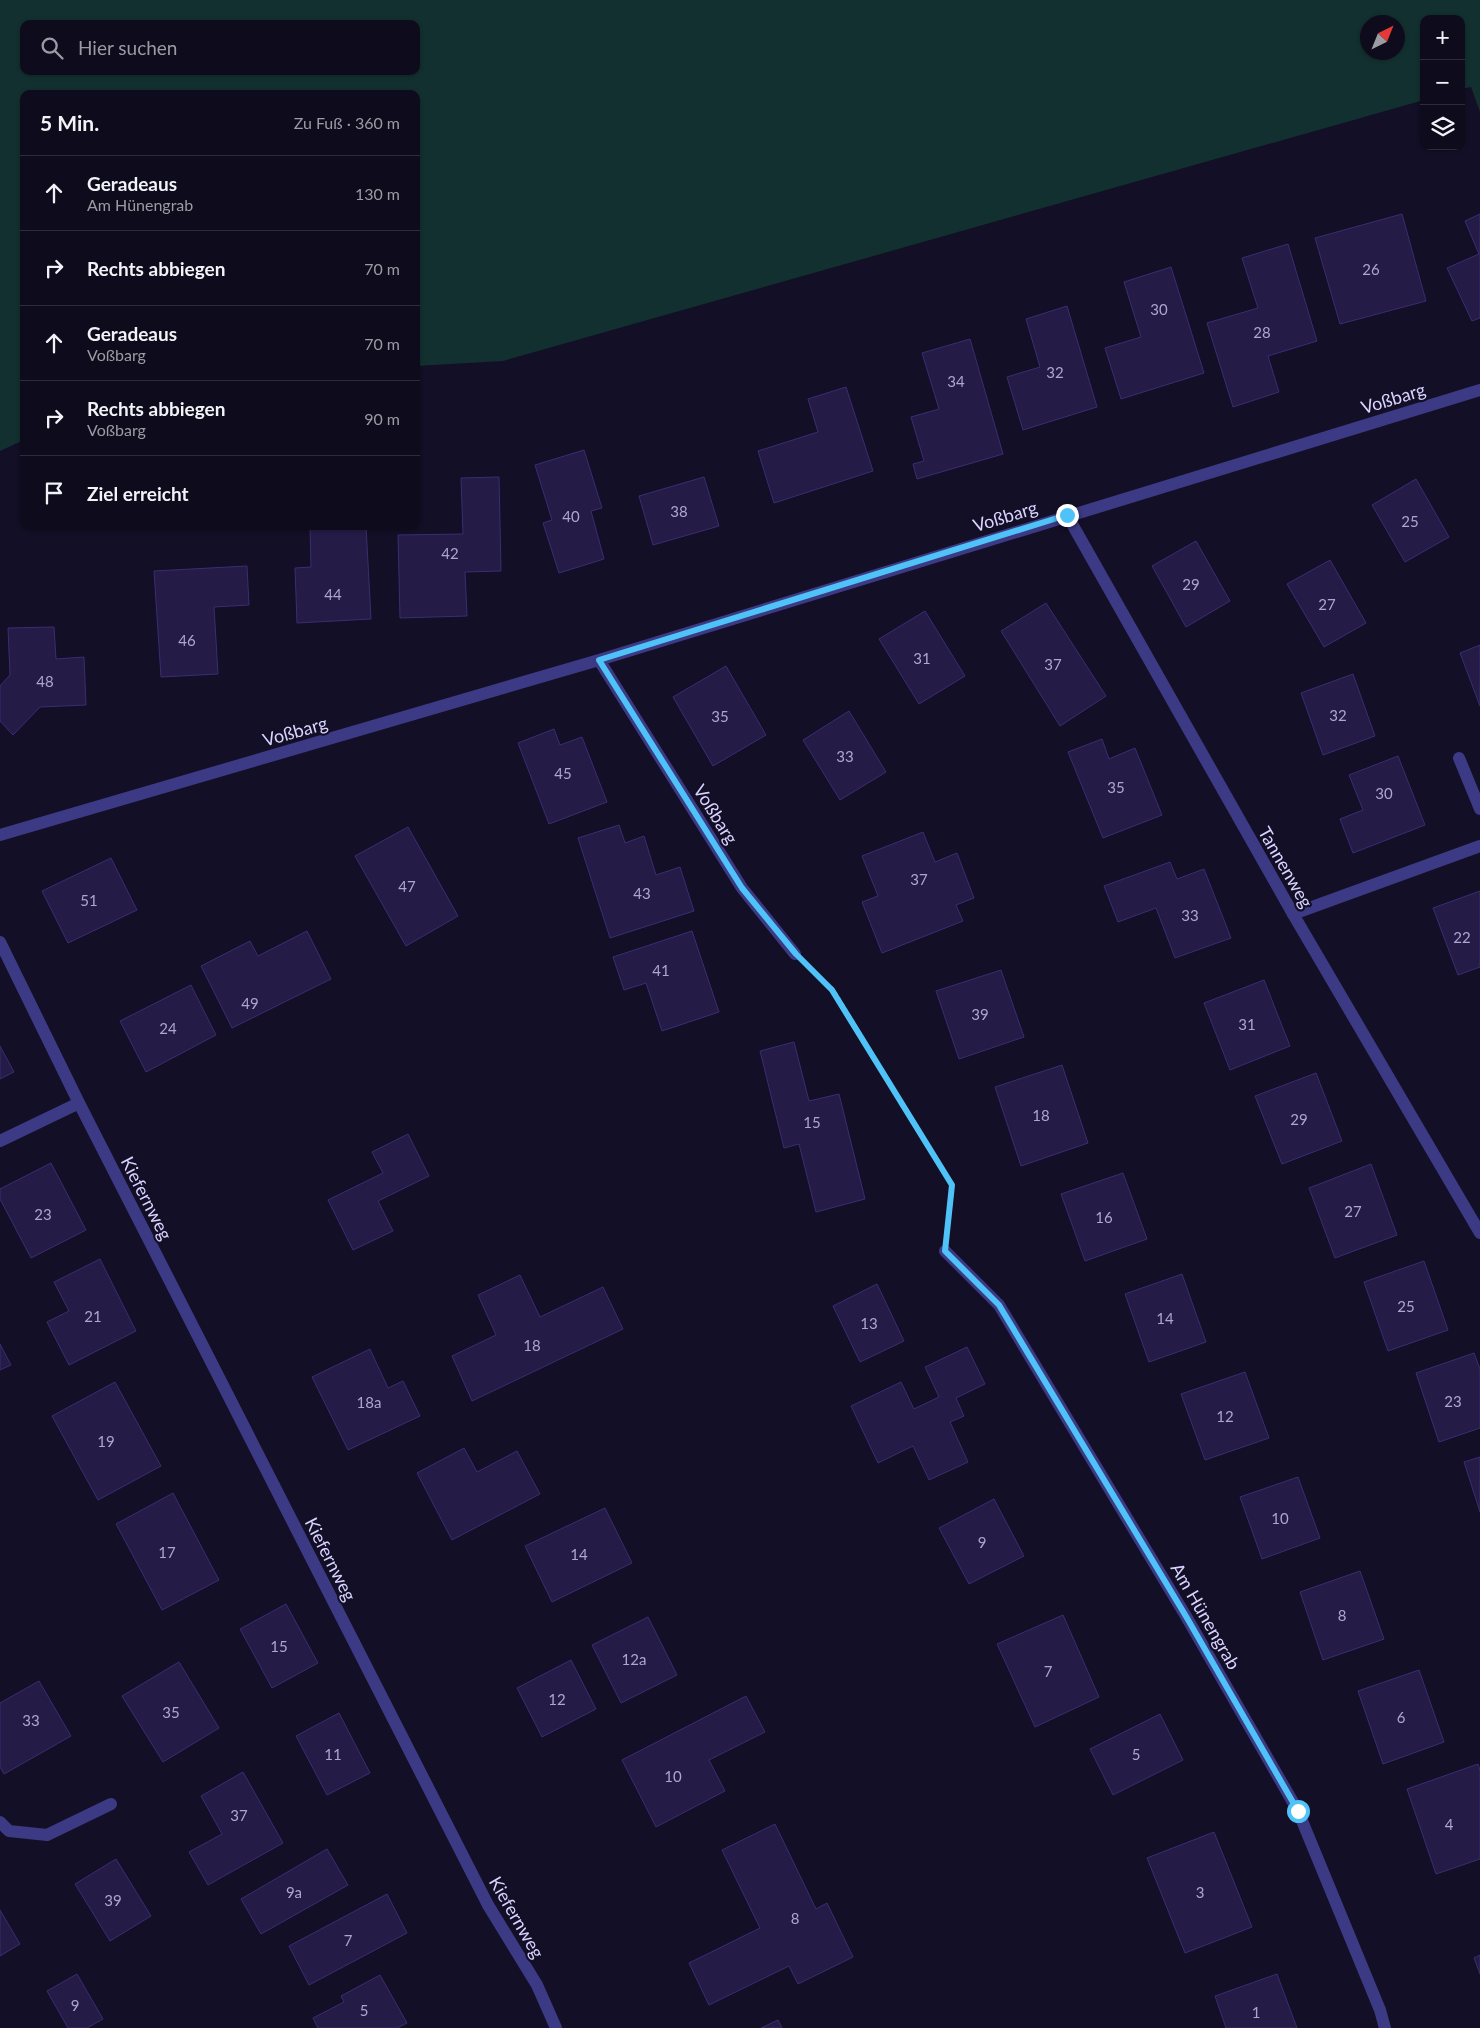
<!DOCTYPE html>
<html lang="de">
<head>
<meta charset="utf-8">
<style>
	body { margin:0; font-family:Lato,sans-serif; background:#1c1929; color:#f1f3f6 }
	.controls { position:absolute; right:15px; top:15px; display:grid; overflow:hidden; border-radius:10px; box-shadow:0 1px 4px #0004 }
	.controls button { width:45px; height:45px; display:grid; place-items:center; padding:0; border:0; border-bottom:1px solid #2e2b3b; background:#0e0b1c; color:#f1f3f6; font:25px sans-serif }
	.compass { position:absolute; left:1360px; top:15px; width:45px; height:45px; border-radius:50%; background:#0e0b1c; box-shadow:0 1px 4px #0004; rotate:43deg }
	.stop { position:absolute; width:15px; height:15px; margin:-11px; border:4px solid #4fc3f7; border-radius:50%; background:#fff }
	.stop.end { background:#4fc3f7; border-color:#fff; box-shadow:0 1px 5px #0008 }
	.list { margin:0; padding:0; list-style:none }
	h2 { display:flex; justify-content:space-between; align-items:center; height:65px; margin:0; padding:0 20px; font-size:21px }
	h2 small { font-size:16px; font-weight:400; color:#9b9ba3 }
	.list li { display:grid; grid-template-columns:32px 1fr auto; gap:15px; align-items:center; box-sizing:border-box; height:75px; padding:0 20px; border-top:1px solid #2e2b3b }
	.list b { display:block; font-size:19px; white-space:nowrap }
	.list p { margin:0; font-size:16px; white-space:nowrap; color:#9b9ba3 }
	.list em { font-size:16px; font-style:normal; color:#9b9ba3 }
	.icon { flex:none; width:28px; height:28px; fill:none; stroke:currentColor; stroke-width:2; stroke-linecap:round; stroke-linejoin:round }
	.map { position:relative; flex:none; width:1480px; height:2028px; overflow:hidden }
	.search { position:absolute; background:#0e0b1c; box-shadow:0 1px 4px #0004; left:20px; top:20px; width:400px; height:55px; display:flex; align-items:center; gap:12px; box-sizing:border-box; padding:0 18px; border-radius:10px; color:#9b9ba3; font-size:19px }
	.panel { position:absolute; background:#0e0b1c; box-shadow:0 1px 4px #0004; left:20px; top:90px; width:400px; height:440px; border-radius:10px }
	.map>svg:first-child { display:block }
	.green { fill:#12302f; fill-rule:evenodd }
	.building { fill:#241b47; stroke:#3b2d73 }
	.lines { fill:none; stroke-linecap:round; stroke-linejoin:round }
	.path { stroke:#2fb8b0; stroke-width:3; stroke-dasharray:2.5 4; stroke-linecap:butt }
	.service { stroke:#3d3a85; stroke-width:12 }
	.minor { stroke:#3d3a85; stroke-width:12 }
	.route { stroke:#4fc3f7; stroke-width:6 }
	.labels { text-anchor:middle; dominant-baseline:central; stroke-width:4.5; stroke-linejoin:round; paint-order:stroke }
	.number-label { font-size:15px; fill:#aca6d1 }
	.street-label { font-size:18px; fill:#d9d4ff; stroke:#130f26 }
</style>
</head>
<body>
<div class="map">
<svg width="1480" height="2028" viewBox="0 0 1480 2028">
	<rect width="100%" height="100%" fill="#130f26"/>
	<path class="green" d="M0,0H1480V112L1471,87L1461,89V19H1424V100L503,361L416,366V94H24V440L0,451ZM1368,22H1398V52H1368ZM24,24H416V71H24Z"/>
	<path class="building" d="M1402,214L1426,301L1340,324L1315,238Z
		M1480,214V318L1472,321L1447,268L1479,254L1465,221Z
		M1288,244L1317,341L1268,356L1279,392L1233,407L1207,323L1258,308L1242,258Z
		M1171,267L1204,373L1121,399L1105,348L1141,337L1124,282Z
		M1067,306L1097,407L1023,430L1007,377L1040,367L1026,319Z
		M970,339L1003,454L917,479L913,464L924,461L911,417L939,409L922,353Z
		M846,387L873,471L774,503L758,451L818,432L808,399Z
		M584,450L602,508L591,511L604,559L559,573L543,523L552,520L535,465Z
		M499,477L501,571L465,572L467,616L400,618L398,535L463,534L461,478Z
		M704,477L719,526L653,545L639,496Z
		M1416,479L1449,537L1405,562L1372,505Z
		M310,526H366L371,619L297,623L295,568L311,567Z
		M1196,541L1230,601L1186,627L1152,566Z
		M1330,560L1366,623L1324,647L1287,584Z
		M247,566L249,605L214,607L218,674L161,677L154,571Z
		M1046,603L1106,696L1060,726L1001,631Z
		M925,611L965,676L919,704L879,639Z
		M54,627L56,659L84,657L86,705L40,707L13,735L0,721V686L10,675L8,628Z
		M1480,645V706L1460,653Z
		M726,666L766,735L713,766L673,697Z
		M1353,674L1375,736L1323,755L1301,693Z
		M849,711L886,772L840,800L803,740Z
		M554,729L560,745L582,737L607,802L549,824L518,743Z
		M1102,739L1109,759L1135,748L1162,815L1103,838L1068,752Z
		M1398,756L1425,825L1353,853L1340,819L1363,810L1349,775Z
		M619,825L625,843L644,836L656,875L680,867L694,911L610,938L578,838Z
		M408,827L458,916L406,946L355,856Z
		M923,832L935,862L957,853L974,898L956,905L963,921L882,953L862,902L878,896L862,856Z
		M111,858L137,910L68,943L42,891Z
		M1170,862L1177,879L1204,869L1231,938L1175,958L1156,908L1118,922L1104,886Z
		M1480,891V967L1458,975L1433,908Z
		M307,931L331,979L232,1028L201,966L250,941L258,956Z
		M692,931L719,1012L662,1031L646,983L624,990L613,957Z
		M1001,970L1024,1037L959,1059L936,991Z
		M1264,980L1290,1046L1230,1070L1204,1003Z
		M191,985L216,1035L146,1072L120,1021Z
		M794,1042L809,1101L839,1094L865,1199L816,1212L799,1144L784,1148L760,1051Z
		M0,1046L14,1072L0,1079Z
		M1062,1065L1088,1143L1021,1166L995,1087Z
		M1316,1073L1342,1141L1282,1164L1255,1096Z
		M408,1134L429,1176L378,1201L393,1231L353,1250L328,1200L383,1173L372,1152Z
		M51,1163L86,1230L31,1258L0,1199V1189Z
		M1371,1164L1397,1235L1335,1258L1309,1188Z
		M1123,1173L1147,1239L1085,1261L1061,1194Z
		M100,1259L136,1331L69,1365L47,1322L69,1311L54,1282Z
		M1424,1261L1448,1330L1388,1351L1364,1282Z
		M1182,1274L1206,1342L1149,1362L1125,1294Z
		M520,1275L540,1317L603,1287L623,1329L472,1401L452,1356L496,1335L478,1295Z
		M877,1284L904,1341L860,1362L833,1306Z
		M0,1344L11,1365L0,1370Z
		M967,1347L985,1384L956,1398L964,1416L950,1422L968,1462L929,1480L913,1446L878,1463L851,1406L901,1382L914,1409L939,1397L925,1367Z
		M370,1349L388,1388L403,1381L420,1416L348,1450L312,1377Z
		M1474,1353L1480,1369V1428L1439,1442L1416,1373Z
		M1245,1372L1269,1438L1205,1460L1181,1394Z
		M115,1382L161,1466L98,1500L52,1416Z
		M464,1448L477,1472L517,1451L540,1494L452,1540L417,1473Z
		M1480,1457V1512L1464,1462Z
		M1298,1477L1320,1538L1262,1559L1240,1497Z
		M173,1493L219,1580L162,1610L116,1524Z
		M994,1499L1024,1556L969,1584L939,1528Z
		M605,1508L632,1563L552,1602L525,1546Z
		M1360,1571L1384,1639L1323,1660L1300,1592Z
		M286,1604L318,1663L272,1688L240,1629Z
		M1063,1615L1099,1697L1035,1727L997,1644Z
		M648,1617L677,1675L621,1703L592,1645Z
		M571,1660L596,1709L542,1737L517,1688Z
		M179,1662L219,1728L163,1762L122,1696Z
		M1419,1670L1444,1742L1383,1764L1358,1691Z
		M39,1681L71,1736L4,1774L0,1767V1703Z
		M746,1696L765,1732L709,1760L725,1791L656,1827L622,1760Z
		M339,1713L370,1773L327,1795L296,1736Z
		M1160,1714L1183,1760L1113,1795L1090,1749Z
		M1478,1764L1480,1770V1859L1436,1874L1407,1789Z
		M243,1772L283,1843L208,1885L189,1852L222,1834L201,1796Z
		M775,1824L816,1909L827,1903L853,1957L798,1984L789,1966L709,2005L689,1963L760,1928L722,1850Z
		M1214,1832L1252,1927L1185,1953L1147,1858Z
		M327,1849L348,1885L261,1934L241,1899Z
		M116,1859L151,1916L110,1941L75,1884Z
		M387,1894L407,1933L309,1985L289,1946Z
		M0,1910L20,1944L0,1956Z
		M1480,1955V1974L1474,1958Z
		M77,1974L103,2019L87,2028H68L47,1991Z
		M1277,1974L1297,2028H1226L1215,1996Z
		M380,1975L407,2023L397,2028H318L313,2018L344,2002L341,1996Z
		M778,2020L782,2028H761Z"/>
	<g class="lines">
		<path class="path" d="M812,970L833,989L952,1185L947,1226"/>
		<path class="service" d="M1459,758L1480,809
			M1293,914L1480,846"/>
		<path class="minor" d="M1067,515L1293,914L1480,1233
			M599,660L742,888L795,954
			M0,835L599,660L1480,390
			M0,942L79,1103L488,1905L537,1985L556,2028
			M0,1141L79,1103
			M945,1251L999,1305L1187,1618L1298,1811L1380,2010L1385,2028
			M0,1822L9,1831L47,1835L111,1804"/>
	</g>
	<g class="lines">
		<path class="route" d="M1067,515L599,660L742,888L796,954L832,990L952,1185L945,1251L999,1305L1187,1618L1298,1811"/>
	</g>
	<g class="labels">
		<g class="number-label">
			<text x="1371" y="269">26</text>
			<text x="1159" y="309">30</text>
			<text x="1262" y="332">28</text>
			<text x="1055" y="372">32</text>
			<text x="956" y="381">34</text>
			<text x="679" y="511">38</text>
			<text x="571" y="516">40</text>
			<text x="1410" y="521">25</text>
			<text x="450" y="553">42</text>
			<text x="1191" y="584">29</text>
			<text x="333" y="594">44</text>
			<text x="1327" y="604">27</text>
			<text x="187" y="640">46</text>
			<text x="922" y="658">31</text>
			<text x="1053" y="664">37</text>
			<text x="45" y="681">48</text>
			<text x="1338" y="715">32</text>
			<text x="720" y="716">35</text>
			<text x="845" y="756">33</text>
			<text x="563" y="773">45</text>
			<text x="1116" y="787">35</text>
			<text x="1384" y="793">30</text>
			<text x="919" y="879">37</text>
			<text x="407" y="886">47</text>
			<text x="642" y="893">43</text>
			<text x="89" y="900">51</text>
			<text x="1190" y="915">33</text>
			<text x="1462" y="937">22</text>
			<text x="661" y="970">41</text>
			<text x="250" y="1003">49</text>
			<text x="980" y="1014">39</text>
			<text x="1247" y="1024">31</text>
			<text x="168" y="1028">24</text>
			<text x="1041" y="1115">18</text>
			<text x="1299" y="1119">29</text>
			<text x="812" y="1122">15</text>
			<text x="1353" y="1211">27</text>
			<text x="43" y="1214">23</text>
			<text x="1104" y="1217">16</text>
			<text x="1406" y="1306">25</text>
			<text x="93" y="1316">21</text>
			<text x="1165" y="1318">14</text>
			<text x="869" y="1323">13</text>
			<text x="532" y="1345">18</text>
			<text x="1453" y="1401">23</text>
			<text x="369" y="1402">18a</text>
			<text x="1225" y="1416">12</text>
			<text x="106" y="1441">19</text>
			<text x="1280" y="1518">10</text>
			<text x="982" y="1542">9</text>
			<text x="167" y="1552">17</text>
			<text x="579" y="1554">14</text>
			<text x="1342" y="1615">8</text>
			<text x="279" y="1646">15</text>
			<text x="634" y="1659">12a</text>
			<text x="1048" y="1671">7</text>
			<text x="557" y="1699">12</text>
			<text x="171" y="1712">35</text>
			<text x="1401" y="1717">6</text>
			<text x="31" y="1720">33</text>
			<text x="333" y="1754">11</text>
			<text x="1136" y="1754">5</text>
			<text x="673" y="1776">10</text>
			<text x="239" y="1815">37</text>
			<text x="1449" y="1824">4</text>
			<text x="294" y="1892">9a</text>
			<text x="1200" y="1892">3</text>
			<text x="113" y="1900">39</text>
			<text x="795" y="1918">8</text>
			<text x="348" y="1940">7</text>
			<text x="75" y="2005">9</text>
			<text x="364" y="2010">5</text>
			<text x="1256" y="2012">1</text>
		</g>
		<g class="street-label">
			<text transform="translate(1393 398) rotate(-17)">Voßbarg</text>
			<text transform="translate(1005 516) rotate(-17)">Voßbarg</text>
			<text transform="translate(295 731) rotate(-16)">Voßbarg</text>
			<text transform="translate(716 814) rotate(58)">Voßbarg</text>
			<text transform="translate(1286 867) rotate(60)">Tannenweg</text>
			<text transform="translate(147 1198) rotate(63)">Kiefernweg</text>
			<text transform="translate(331 1559) rotate(63)">Kiefernweg</text>
			<text transform="translate(1206 1616) rotate(60)">Am Hünengrab</text>
			<text transform="translate(517 1917) rotate(60)">Kiefernweg</text>
		</g>
	</g>
</svg>
<div class="controls">
<button>+</button>
<button>−</button>
<button><svg class="icon" aria-label="layers" viewBox="0 0 24 24"><path d="M12 4l9 5-9 5-9-5zM3 14l9 5 9-5"/></svg></button>
</div>
<svg class="compass" viewBox="-18 -18 36 36"><path d="M0-13l5 13h-10z" fill="#e53935"/><path d="M0 13l5-13h-10z" fill="#9b9ba3"/></svg>
<div class="stop" style="left:1298px;top:1811px"></div>
<div class="stop end" style="left:1067px;top:515px"></div>
<div class="search"><svg class="icon" aria-label="search" viewBox="0 0 24 24"><circle cx="10" cy="10" r="6"/><path d="M15 15l6 6"/></svg>Hier suchen</div>
<section class="panel">
<h2>5 Min.<small>Zu Fuß · 360 m</small></h2>
<ul class="list">
<li><svg class="icon" aria-label="ahead" viewBox="0 0 24 24"><path d="M12 20V5M6 11l6-6 6 6"/></svg><div><b>Geradeaus</b><p>Am Hünengrab</p></div><em>130 m</em></li>
<li><svg class="icon" aria-label="right" viewBox="0 0 24 24"><path d="M7 20v-9h11M14 6l5 5-5 5"/></svg><div><b>Rechts abbiegen</b></div><em>70 m</em></li>
<li><svg class="icon" aria-label="ahead" viewBox="0 0 24 24"><path d="M12 20V5M6 11l6-6 6 6"/></svg><div><b>Geradeaus</b><p>Voßbarg</p></div><em>70 m</em></li>
<li><svg class="icon" aria-label="right" viewBox="0 0 24 24"><path d="M7 20v-9h11M14 6l5 5-5 5"/></svg><div><b>Rechts abbiegen</b><p>Voßbarg</p></div><em>90 m</em></li>
<li><svg class="icon" aria-label="arrive" viewBox="0 0 24 24"><path d="M6 21V4h12l-3 4 3 4H6"/></svg><div><b>Ziel erreicht</b></div></li>
</ul>
</section>
</div>
</body>
</html>
